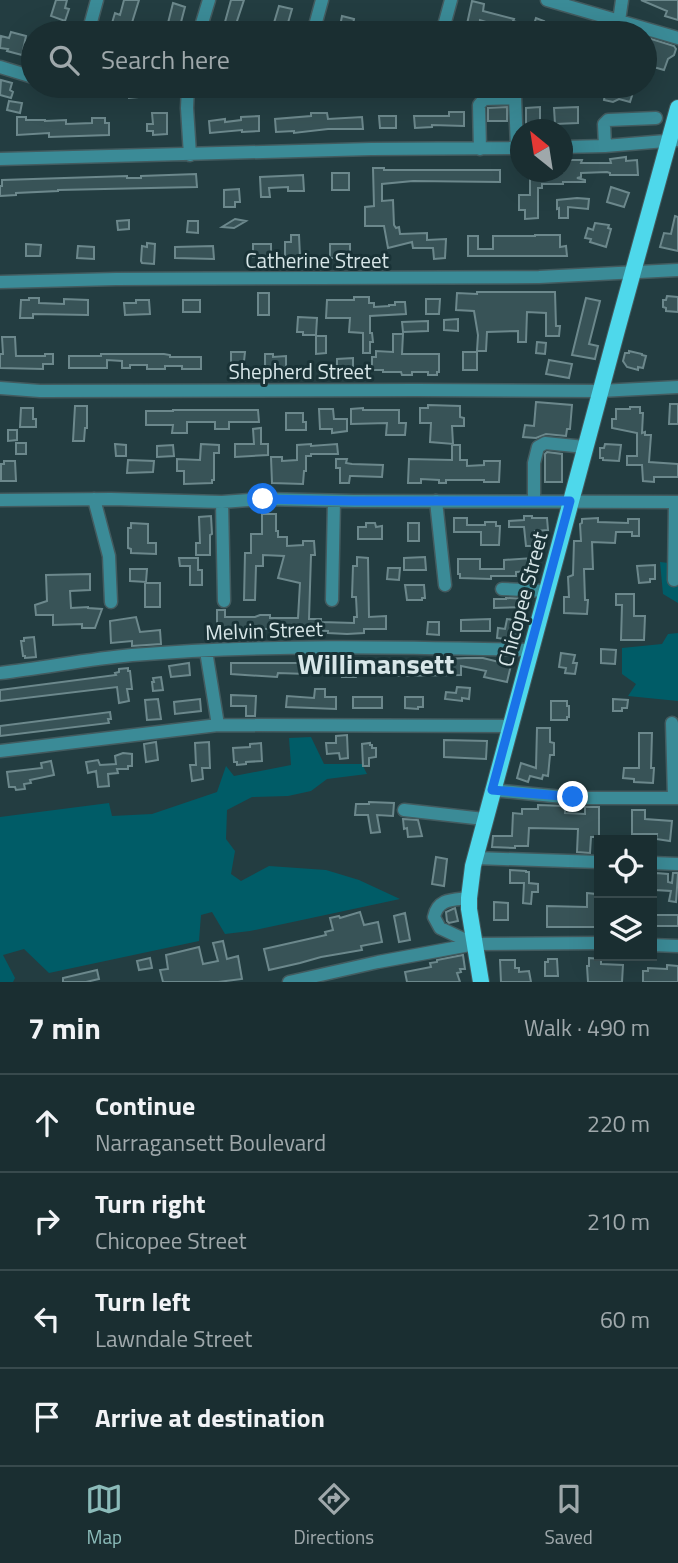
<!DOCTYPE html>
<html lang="en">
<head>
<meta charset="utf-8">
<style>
	body { margin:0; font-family:"Titillium Web",sans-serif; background:#273a3d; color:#f1f3f6 }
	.controls { position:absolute; right:21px; bottom:21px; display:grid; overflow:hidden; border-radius:0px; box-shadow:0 7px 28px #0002 }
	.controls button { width:63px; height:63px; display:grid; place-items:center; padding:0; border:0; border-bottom:2px solid #384a4d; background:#1a2e31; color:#f1f3f6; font:35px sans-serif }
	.compass { position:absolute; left:510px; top:119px; width:63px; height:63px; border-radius:50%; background:#1a2e31; box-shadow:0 7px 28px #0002; rotate:330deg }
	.stop { position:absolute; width:21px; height:21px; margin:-16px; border:5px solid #1a73e8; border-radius:50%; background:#fff }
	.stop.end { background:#1a73e8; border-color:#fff; box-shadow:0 2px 7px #0008 }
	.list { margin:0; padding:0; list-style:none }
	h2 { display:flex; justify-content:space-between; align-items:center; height:91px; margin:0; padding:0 28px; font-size:30px }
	h2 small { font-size:23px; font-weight:400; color:#9fa8ab }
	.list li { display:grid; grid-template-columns:46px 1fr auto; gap:21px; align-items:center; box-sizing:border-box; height:98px; padding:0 28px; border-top:2px solid #384a4d }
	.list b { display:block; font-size:26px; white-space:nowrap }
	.list p { margin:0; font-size:23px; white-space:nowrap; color:#9fa8ab }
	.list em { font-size:23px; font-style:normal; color:#9fa8ab }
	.icon { flex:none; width:38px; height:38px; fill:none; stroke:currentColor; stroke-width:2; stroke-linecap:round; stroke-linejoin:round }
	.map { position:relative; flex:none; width:678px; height:982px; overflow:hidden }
	.search { position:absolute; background:#1a2e31; box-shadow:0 7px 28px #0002; left:21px; right:21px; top:21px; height:77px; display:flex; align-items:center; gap:18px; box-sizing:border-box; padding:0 24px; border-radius:38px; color:#9fa8ab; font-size:26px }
	.sheet { height:483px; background:#1a2e31 }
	nav { display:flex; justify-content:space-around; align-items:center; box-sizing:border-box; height:98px; border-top:2px solid #384a4d; background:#1a2e31; font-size:19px; color:#9fa8ab }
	nav a { display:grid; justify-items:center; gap:4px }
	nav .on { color:#8bbbb9 }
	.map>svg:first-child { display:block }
	.green { fill:#005c67 }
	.building { fill:#385357; stroke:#6c888c; stroke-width:2 }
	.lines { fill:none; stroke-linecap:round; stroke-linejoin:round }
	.minor-casing { stroke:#435b5f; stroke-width:15 }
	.major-casing { stroke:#435b5f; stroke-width:18 }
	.minor { stroke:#3b8b97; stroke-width:12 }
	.major { stroke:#4ed8eb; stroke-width:16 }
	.route { stroke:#1a73e8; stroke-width:9 }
	.labels { text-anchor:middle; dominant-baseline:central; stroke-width:6; stroke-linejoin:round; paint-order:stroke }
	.street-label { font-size:21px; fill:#d7e6e8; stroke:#193236 }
	.district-label { font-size:28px; font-weight:bold; fill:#d7e6e8; stroke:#193236 }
</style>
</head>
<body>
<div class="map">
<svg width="678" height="982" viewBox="0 0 678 982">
	<rect width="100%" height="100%" fill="#233d41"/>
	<path class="green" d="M660,562L678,564V603L663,594Z
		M678,633V701L628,696L636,684L622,674V648L662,644L668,634Z
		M311,737L324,764H362L367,774L327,779L311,791L288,796L252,797L227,810L226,839L235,851L231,874L241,881L269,866L326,870L359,880L400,899L250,931L225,934L212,912L201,915L199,941L49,973L24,949L3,955L15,978L13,982H0V817L109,803L112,816L152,814L217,792L226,766L234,776L291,765L289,738Z"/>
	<path class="building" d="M56,0H67L65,8L69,9L65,21L51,16Z
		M124,0H139L130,29L127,33H109L115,13L120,15Z
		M231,0H244L233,33H222Z
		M641,0H678V20L665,16L667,11Z
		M472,1L484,4L483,11L514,19L513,21L533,27L536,18L544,21L543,24L566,31V33H499L501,27L480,20L479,27L467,24Z
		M173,3L185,7L180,26L168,23Z
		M279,6L292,9L285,33H271Z
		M342,16L354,19L352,29L357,31V33H333L335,25L340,26Z
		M11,32L26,36L22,55L7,51L8,49L0,48L1,36L9,38Z
		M645,37L674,46L676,49L674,55L668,59L664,70L650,66L645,69Z
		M1,80L12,83L10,90L13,92L11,98L0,95Z
		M128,86H138V97L129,98Z
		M605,86H635L630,102L619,99L613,102L604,100L605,94H603Z
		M9,101L22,103L20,113L7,110Z
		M507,107V121H488V108Z
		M540,107V124H526V108Z
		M578,107V123L555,124L554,108Z
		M449,112H464V126L432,125V127L415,128L414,116H449Z
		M152,113H167V134L153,135V131H147V124H153Z
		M311,113H327L328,119L362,117L363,129H328L294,133V131L276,132L275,119L311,116Z
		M259,116V131L242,132V130L210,133L209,121L225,119V122L241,120V117Z
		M379,116H396V128H380Z
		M17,117H26V120H45V121L66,120V124L92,123V118H105V123H109V135L49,137V133L17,135Z
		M626,157V161L637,160L638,175H610V173L607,172L581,173V177L577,178L585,180V182H563V184H542V188H538V218L525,219V210H519V195H530V172H563V163H569V160H582L581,163H611L610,159Z
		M373,168H384V170H500V182L413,181L382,184V201L393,200L394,225L396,228L399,227L400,234L427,233V240L446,239L445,258L434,259L433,248H413L412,242L388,248L384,226H365V207L374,206Z
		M332,173H349V190H332Z
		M196,174L197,187L58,190V191L16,193V195L0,196V186H2V180L127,176V178H141V176Z
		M303,175L304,191H288V187L269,188L270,197H261L260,177Z
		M611,187L629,193L624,207L607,202Z
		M239,189L240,202H235V207H224V190Z
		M577,198L589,199L588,209L568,207V218H559V208L557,209V200Z
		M675,216L678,217V251L660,247L664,233L671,234Z
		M235,219L246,221L234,228L222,227Z
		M129,220V229L118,230L117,221Z
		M188,221H198V233L187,232Z
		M595,223L609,225L608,228L611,229L606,247L590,242L591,239L585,238L588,228L593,230Z
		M291,235H299L300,257H285V242H291Z
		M535,235H560V247L566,246L567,256H468V236H478V249H493V236H535Z
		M147,243L155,244L154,264L142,263L141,261L142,246L147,247Z
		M26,244L41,245L40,256H26Z
		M253,244H271V257H253Z
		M330,244H350V258H330Z
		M78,246L94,247V259L77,258Z
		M213,246L214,259L175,258V247Z
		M477,292H555L556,326H560L559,336H546V313L527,312L526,342H518V331L487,332L486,351H477L478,335L474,311L456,310L457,293L477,294Z
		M258,293H269V315H258Z
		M667,296L678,297V312L666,311V308L663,307V300H666Z
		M354,297H369V303H374V307L389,306V305H395V302H405L406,314L370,316V333H372L373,342H370V353H363V333L349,332L350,318H326L327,300H354Z
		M29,298H39V303L64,304V299L88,300V315L33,314V318H20L21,300H29Z
		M586,298L600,301L589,344L598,346L595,359L572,355Z
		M426,299H440L439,314H426Z
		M136,300H149L150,314L125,315L124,303H136Z
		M183,300H200V312H183Z
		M298,317L317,318L316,335H303V332H297Z
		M458,319V331L444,330V320Z
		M428,321V331L403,332L402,322Z
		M393,334H403L402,354H439V372H437V375H428V372H412V375H402L401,372H383V370H372V357H376V351L393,352Z
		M316,336H326V353L316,354Z
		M2,337H15L16,356H45V354H53V364H43V369L0,368V354H3Z
		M537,342L546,343L545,354L536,353Z
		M629,351L642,354V355L646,356L643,368L638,367V370L627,367L623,361L625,353H629Z
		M231,352H245L243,370H231Z
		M463,352H477V370H463Z
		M101,354H164L170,355V357H201V369H182V366H165V369H147V365H130V368H122V361L107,360V368H69V356H101Z
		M265,354H273V357L286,356V374H273L272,367H265Z
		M353,358V370H337V359Z
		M549,360L572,364L569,378L546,374Z
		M536,402L572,405L570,429H567L566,436L546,434L536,438L523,437L525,425L534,426Z
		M670,404H678V424H669Z
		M428,405L460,406V417L464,418V426H452L453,444L430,442L431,423H420V408H428Z
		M75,406H87V428H85L84,441H73Z
		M630,407H640V413H643L642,433L645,432V435H651L649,462L678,464V477H654V482L643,481L642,465H627V456H637V433L612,428V419H616V409H630Z
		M21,408H33V419H36V427H20Z
		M363,408V410H399V423H406L405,435H386L387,423L351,424V409Z
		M319,409H333L334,419H347V431L332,433V429H320Z
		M173,410H258L259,422H229V429H215V422H187V433H172L173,425H146V411H173Z
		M286,413H303V422H306V430H286Z
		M261,428V444H268V455L235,457V444H254L253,429Z
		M8,430H17V440L8,441Z
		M16,443H26V454H16Z
		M115,444L126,445V456H116Z
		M201,444L219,445V453H214V480H212V483L184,484V471H177V459L200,460Z
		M311,444V446L337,444L338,454H311V456H306V471H304L303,484L272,483L271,457H282V461L297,460V445Z
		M605,444L621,445L619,461L603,460V458H600V448H604Z
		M173,445L174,456L157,457V446Z
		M452,445H460V460H467V466L484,465V461H500L499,482H484V480H446V483H439V480L421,479V483H408L409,459L452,460Z
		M547,452L562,454V482H545V454Z
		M336,459H347L346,463L352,464L383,465L382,477L352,476H350L349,483H340V468H336Z
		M128,460L154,461L153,472L127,473Z
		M4,461H15L16,481H1V464H4Z
		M262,514H276V531H278V537H287V546L303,545V541H314L315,555H311L309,619H321V622L354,623V617H357L356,597H352L353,566H357V557L368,558L369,617L386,616V629H364V633L347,634L328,633V631L242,628V629L226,630V628H217V610H225V617H255L260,615H270V618H298L300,583L278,578L284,556L263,555V566H256L255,600H244L245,553H251V534H262Z
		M211,516L212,534L210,535V555H196V543H200L199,517Z
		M524,516H532V518H547L548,530L535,531L534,546H526L524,527H509V521L524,520Z
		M454,518H467V525H485V522H496V526H500L499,545H481V532H454Z
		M598,518V522L628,523V519H639V536H632V532H616L615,543L592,542L593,569H584L585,600H588L587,614L564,613V597H569L568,577L573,575L574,541H581L580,524L582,523V519Z
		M131,523L148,524V543H156V554L131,553V549L128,548V528H131Z
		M366,523H375L376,527L382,526V539H358V527H366Z
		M408,523H419V541H408Z
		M425,557L426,570H404V558Z
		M179,558H198V570H202V585H190V566H180Z
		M533,558L531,571L516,572V576H491V579L460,578V574H458V559H480V569H504V560Z
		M655,565V579H650V582L639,583L637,566Z
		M388,568H400L399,580L387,579Z
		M130,569H147L146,582L130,581Z
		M90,574V590L70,591L71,608L88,607V608L102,609L95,628H82V624L53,625V615H36L35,605L47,601L46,575Z
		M145,583H160V607H145Z
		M405,585H424L425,598H422V600H407Z
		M616,594H634V616H645L644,640H621L622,605H616Z
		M506,598L528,599V607L494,608V599H506Z
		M136,617L140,632L160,630L161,644L132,646V641L111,643L110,621Z
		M490,619V631H461V620Z
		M507,619L522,621L519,641L497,638L498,628L505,629Z
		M428,622H439V635L427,634Z
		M34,637L36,657L25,658V656H23L21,641H24V638Z
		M601,649L616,650L615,664L601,663Z
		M561,653L575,655L573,663H577L575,674L565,673L566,668L559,667Z
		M466,658H483L511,665L507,682L484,677L486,671L461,666V675L395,676V663H419V665L447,664L444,663V659Z
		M189,663L190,675L171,677L169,666Z
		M231,663H307V674L278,673L277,677L231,674Z
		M355,663V666L359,668L358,673L356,677H342L343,664Z
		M128,668V671H130L132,689H127L129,701L119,703L117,687L0,701V690L116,675L115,673L119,672V669Z
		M161,677L163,690L153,691L152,682H154L153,678Z
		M457,687L470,688L469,699L462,698V701L445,699L446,692L456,693Z
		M315,689H325V697H336V709L286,707L287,696L314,698Z
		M231,695L256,696L255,716H246V706H231Z
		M353,697H382V708H353Z
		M405,697H423V707H418V709L405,708Z
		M158,699L161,719L147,720L145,700Z
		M200,699L201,711L175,714L174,702Z
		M613,699L628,700L627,708H622V711H613Z
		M551,701H567V706H569V717H567V720H551Z
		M110,712L111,719H108L109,723L0,736V726Z
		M537,728H550V742L554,743V755H550L548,776L543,775L542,779L530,776L528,782L517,778L521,763L536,768Z
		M639,733H652L651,768H654L653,783L634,782V779L623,778L624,768H639Z
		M347,735L348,758L340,759L339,753L327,754L326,743H336V736Z
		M444,740L487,741L486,759L444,757Z
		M156,742L158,760L146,762L144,744Z
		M209,742L210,768H202L203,779L192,781L190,765H196L195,743Z
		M261,743L262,761L246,762V764L237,765V762H234L233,748L250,747V744Z
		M370,743V745H372V748H376V757L369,758V766H363L362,744Z
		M123,753L132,754V766H128V769H117L118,773L108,774L109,786L98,787L96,771L88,773L86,762L98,760L100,765L116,764L115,756Z
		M51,761L54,775L30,780L31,783L24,784L25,789L16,790L15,787H9L7,772L42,768L41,763Z
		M369,802L394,803L393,816L377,815L380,832L371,833L368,815H355L356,804H369Z
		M538,805L565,806V813L585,814V807H599V837H591L590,853L577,852L578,829L529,828L528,846H515V848L492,847L493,836H512L513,813L522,814V809H538Z
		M632,810H645V819L672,821L670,841L656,839L657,834H632Z
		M403,819L418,820L422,836L408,837L407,828L404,829Z
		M436,857L447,859L444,886L432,884Z
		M510,870L526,871V872H529V883L538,884V892H532L531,904L523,903L524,883H510Z
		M656,873L668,874V882L672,883L673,873H678L676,902L669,901L671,891L655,890Z
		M587,893L596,894V907H599V927H547V906L587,907Z
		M494,902L508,903V920H494Z
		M455,908L458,921L449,923L447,921L446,912Z
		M360,912L364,925L378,922L382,942L361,946L362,950L321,957L300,963L269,970L264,949L326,935L325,932L333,930L330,918L339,916L340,918Z
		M405,913L410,940L399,942L394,916Z
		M655,915H678V926H656Z
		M223,941L227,959L238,956L242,979L218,982H163L160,970L168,969L166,955L199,947L203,964L218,961L213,943Z
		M463,955L465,969H460L461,972L457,973L460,982H407L405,972L431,967L430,963L437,962V960Z
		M150,958L152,968L139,970L137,961Z
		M589,958L601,959V964L623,965L622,982H588L587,966H589Z
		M548,959H557L558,976H545V962H548Z
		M500,960H515V968H519V972L529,971L531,982H501Z
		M667,965L678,966V982H643V971H648V968L667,969Z
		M97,970L99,979L86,982H63V978Z"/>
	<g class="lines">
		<defs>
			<path id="minor" d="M547,0L678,38
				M619,21L622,0
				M88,33L97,0
				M199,33L209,0
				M313,33L322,0
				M442,33L451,0
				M0,67L33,77
				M188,86L187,108L190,155
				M605,146L604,124L608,120L656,118
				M562,147L605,146L678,140
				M480,149L479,105L484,99L515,98L517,148
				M0,159L371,149L520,148
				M0,282L116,279L539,277L678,270
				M0,388L40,391L416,390L600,391L678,387
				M94,499L109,556L111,602
				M0,500L111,499L222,502L263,499L354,501L678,502
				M436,501L445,585
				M534,501V463L538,447L545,443L585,447
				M222,502L224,601
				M674,580L675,502
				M502,589L546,591
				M332,600L334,501
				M206,651L218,725
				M0,673C44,668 88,659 132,655C265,644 397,647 530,650
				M672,723L674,797
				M0,751L218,725L510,726
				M492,790L573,798H678
				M404,810L484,819
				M475,858L599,862
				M652,863L678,864
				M469,898C453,900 438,898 434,917L440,928L474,944
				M652,945L678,946
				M289,982L378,962L475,944L599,943"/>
			<path id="major" d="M481,982L469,909V898L473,866L617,330L678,108"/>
		</defs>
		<use href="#minor" class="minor-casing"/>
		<use href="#major" class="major-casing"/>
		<use href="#minor" class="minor"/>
		<use href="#major" class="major"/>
	</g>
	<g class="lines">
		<path class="route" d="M263,499L354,501H570L492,790L573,797"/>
	</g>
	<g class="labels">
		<g class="street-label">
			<text x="317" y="260">Catherine Street</text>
			<text x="300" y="371">Shepherd Street</text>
			<text transform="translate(522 599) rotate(-75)">Chicopee Street</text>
			<text transform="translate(264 630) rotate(-2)">Melvin Street</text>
		</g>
		<g class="district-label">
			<text x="376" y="663">Willimansett</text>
		</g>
	</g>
</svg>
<div class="controls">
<button><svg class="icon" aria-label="locate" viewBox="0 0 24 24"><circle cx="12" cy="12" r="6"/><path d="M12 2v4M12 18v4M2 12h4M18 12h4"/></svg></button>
<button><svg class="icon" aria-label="layers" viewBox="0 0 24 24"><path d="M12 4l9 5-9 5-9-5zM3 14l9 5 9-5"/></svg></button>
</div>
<svg class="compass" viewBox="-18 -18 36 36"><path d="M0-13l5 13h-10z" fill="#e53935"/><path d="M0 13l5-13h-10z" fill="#9fa8ab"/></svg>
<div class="stop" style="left:263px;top:499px"></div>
<div class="stop end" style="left:573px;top:797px"></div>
<div class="search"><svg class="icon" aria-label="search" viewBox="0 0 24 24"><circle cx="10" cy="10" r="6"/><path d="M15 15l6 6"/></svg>Search here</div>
</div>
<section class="sheet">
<h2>7 min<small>Walk · 490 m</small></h2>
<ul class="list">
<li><svg class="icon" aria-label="ahead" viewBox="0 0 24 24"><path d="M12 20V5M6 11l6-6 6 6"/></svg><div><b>Continue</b><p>Narragansett Boulevard</p></div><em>220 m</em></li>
<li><svg class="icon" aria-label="right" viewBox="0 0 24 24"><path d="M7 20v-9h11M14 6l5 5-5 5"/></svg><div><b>Turn right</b><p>Chicopee Street</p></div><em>210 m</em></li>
<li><svg class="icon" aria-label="left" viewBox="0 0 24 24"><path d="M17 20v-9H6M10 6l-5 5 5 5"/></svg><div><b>Turn left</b><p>Lawndale Street</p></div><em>60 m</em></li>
<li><svg class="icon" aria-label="arrive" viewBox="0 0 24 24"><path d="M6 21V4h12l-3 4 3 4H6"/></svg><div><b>Arrive at destination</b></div></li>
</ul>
</section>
<nav>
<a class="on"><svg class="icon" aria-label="map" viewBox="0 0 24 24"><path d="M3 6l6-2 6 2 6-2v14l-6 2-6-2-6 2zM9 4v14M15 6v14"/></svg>Map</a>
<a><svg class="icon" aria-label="directions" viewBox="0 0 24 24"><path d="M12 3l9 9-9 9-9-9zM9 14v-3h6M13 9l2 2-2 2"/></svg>Directions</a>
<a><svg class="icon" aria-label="saved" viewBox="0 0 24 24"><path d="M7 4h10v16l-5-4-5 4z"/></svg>Saved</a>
</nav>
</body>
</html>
